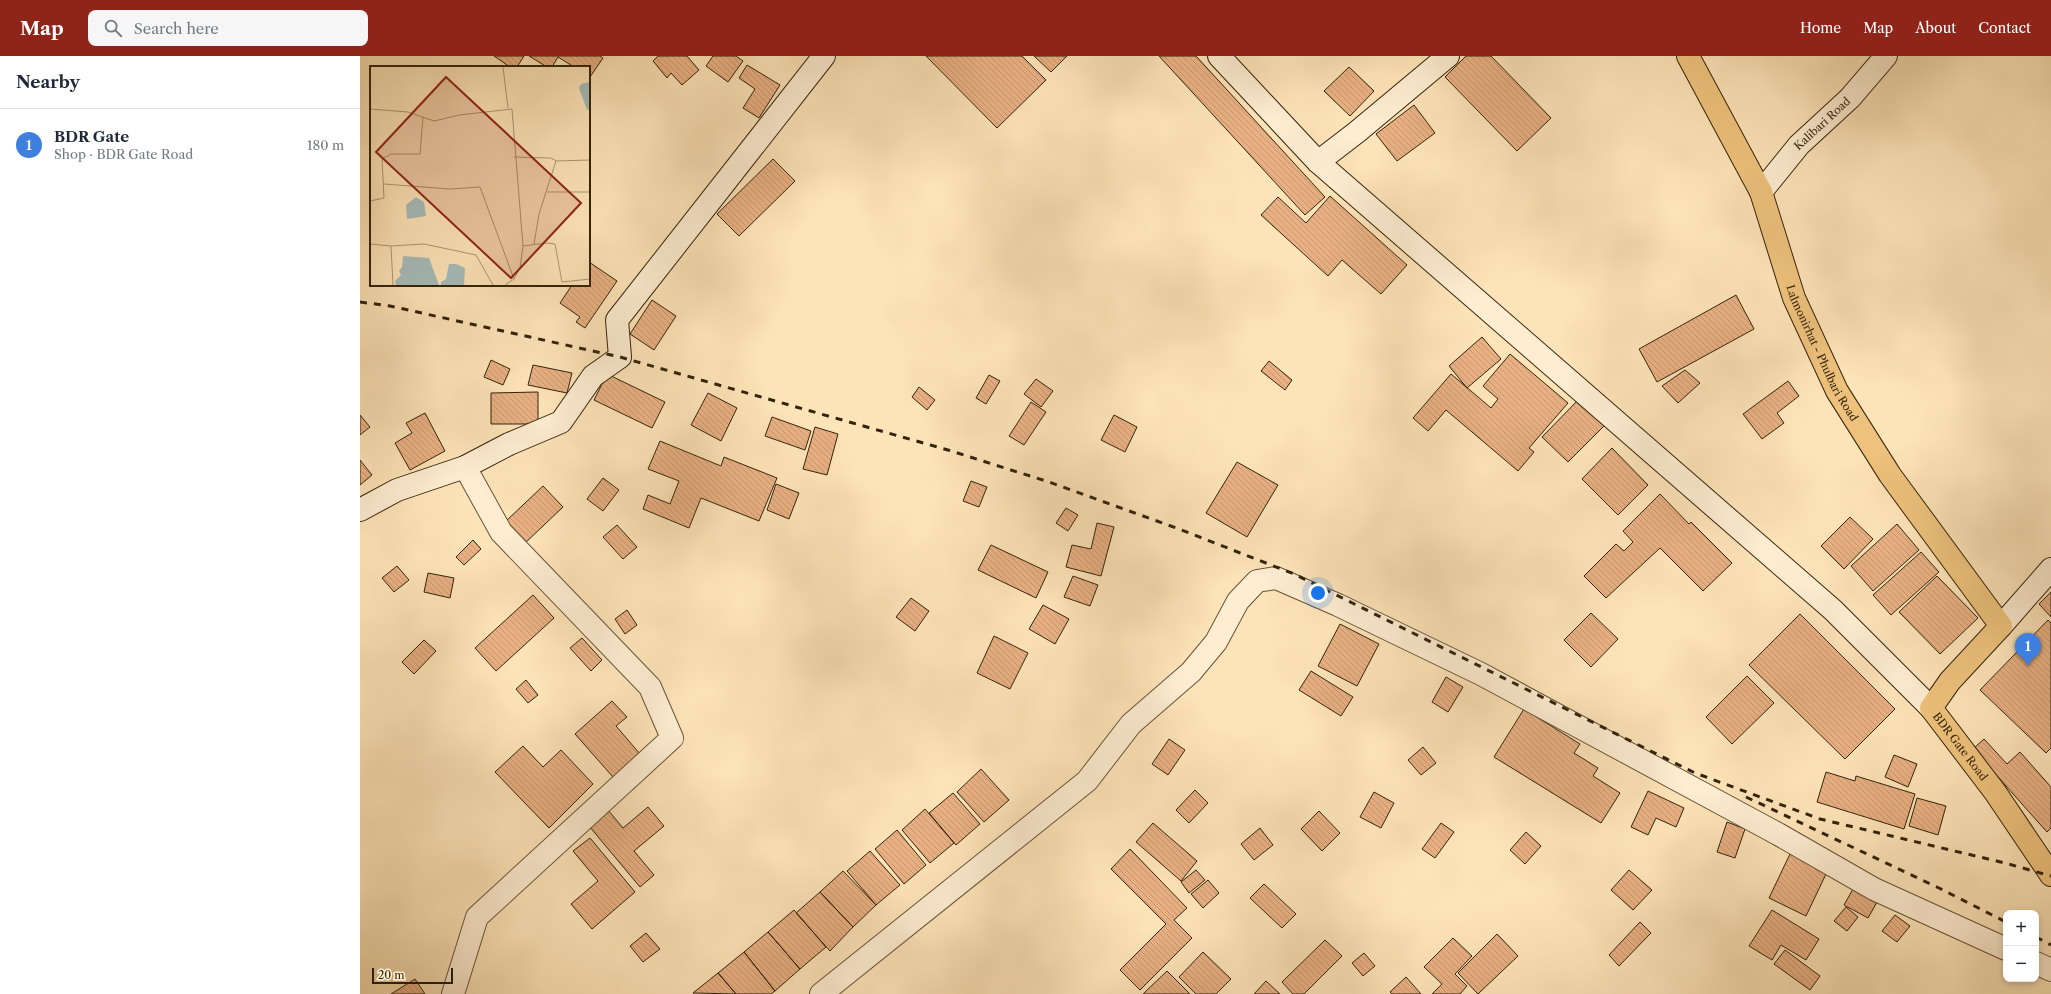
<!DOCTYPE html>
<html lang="en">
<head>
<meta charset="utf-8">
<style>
	body { margin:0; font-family:"Libre Caslon Text",serif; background:#f6f6f7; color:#1f2937 }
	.controls { position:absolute; right:12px; bottom:12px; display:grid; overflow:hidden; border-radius:8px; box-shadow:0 2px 6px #0003 }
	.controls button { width:36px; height:36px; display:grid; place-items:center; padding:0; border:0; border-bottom:1px solid #e0e1e3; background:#fff; color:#1f2937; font:20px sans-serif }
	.scale { position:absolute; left:12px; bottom:10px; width:81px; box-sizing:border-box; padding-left:4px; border:2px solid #33230c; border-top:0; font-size:11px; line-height:14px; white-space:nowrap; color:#33230c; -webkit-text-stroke:3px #feedd1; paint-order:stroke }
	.you { position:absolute; left:958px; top:537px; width:14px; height:14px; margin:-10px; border:3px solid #fff; border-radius:50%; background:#1a73e8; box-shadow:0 0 0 6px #1a73e833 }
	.badge { display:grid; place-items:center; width:26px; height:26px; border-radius:50%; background:#8f2418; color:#fff; font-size:13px; font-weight:700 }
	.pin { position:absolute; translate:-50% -33px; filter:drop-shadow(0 1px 2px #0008) }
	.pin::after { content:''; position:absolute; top:21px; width:14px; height:12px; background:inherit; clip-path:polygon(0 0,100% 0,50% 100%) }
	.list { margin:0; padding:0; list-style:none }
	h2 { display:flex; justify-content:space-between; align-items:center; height:52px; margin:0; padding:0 16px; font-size:17px }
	h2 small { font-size:13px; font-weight:400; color:#747a83 }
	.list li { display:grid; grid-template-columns:26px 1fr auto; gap:12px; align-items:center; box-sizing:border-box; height:72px; padding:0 16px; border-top:1px solid #e0e1e3 }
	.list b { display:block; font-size:15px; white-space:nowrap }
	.list p { margin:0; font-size:13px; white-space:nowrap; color:#747a83 }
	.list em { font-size:13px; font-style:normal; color:#747a83 }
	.icon { flex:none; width:22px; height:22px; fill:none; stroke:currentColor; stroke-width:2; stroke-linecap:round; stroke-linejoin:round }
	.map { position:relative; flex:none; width:1691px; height:938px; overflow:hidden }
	header { display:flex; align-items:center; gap:24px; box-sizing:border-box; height:56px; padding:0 20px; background:#8f2418; color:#fff }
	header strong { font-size:19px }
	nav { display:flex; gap:22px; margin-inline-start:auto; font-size:14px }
	.search { width:280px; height:36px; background:#f6f6f7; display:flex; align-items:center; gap:10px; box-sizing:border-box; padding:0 14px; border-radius:8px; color:#747a83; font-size:15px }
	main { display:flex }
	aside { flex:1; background:#fff }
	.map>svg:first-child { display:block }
	.building { fill:url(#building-back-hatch); stroke:#33230c }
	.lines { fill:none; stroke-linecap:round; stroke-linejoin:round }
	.street-casing { stroke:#665337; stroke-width:24 }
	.secondary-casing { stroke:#33230c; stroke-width:24 }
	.primary-casing { stroke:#33230c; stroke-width:24 }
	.street { stroke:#feedd1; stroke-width:22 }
	.secondary { stroke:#feedd1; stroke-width:22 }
	.primary { stroke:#eec27c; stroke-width:22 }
	.rail { stroke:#33230c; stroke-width:3; stroke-dasharray:7 7; stroke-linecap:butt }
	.labels { text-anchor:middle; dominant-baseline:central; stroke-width:3.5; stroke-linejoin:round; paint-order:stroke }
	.street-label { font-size:11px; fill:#33230c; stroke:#feedd1 }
	.inset-road { fill:none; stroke:#ac9773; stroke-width:1 }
	.view { fill:#8f2418; fill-opacity:0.15; stroke:#8f2418; stroke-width:2 }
	.inset-edge { fill:none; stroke:#33230c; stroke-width:2 }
</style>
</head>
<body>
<header>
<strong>Map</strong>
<div class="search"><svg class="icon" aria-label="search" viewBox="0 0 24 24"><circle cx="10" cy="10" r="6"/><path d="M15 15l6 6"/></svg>Search here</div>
<nav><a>Home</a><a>Map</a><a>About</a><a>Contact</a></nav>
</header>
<main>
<aside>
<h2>Nearby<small></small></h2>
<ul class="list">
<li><span class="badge" style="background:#3f7fe0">1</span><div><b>BDR Gate</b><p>Shop · BDR Gate Road</p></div><em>180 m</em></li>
</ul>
</aside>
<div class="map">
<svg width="1691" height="938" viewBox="0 0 1691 938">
	<defs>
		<pattern id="building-back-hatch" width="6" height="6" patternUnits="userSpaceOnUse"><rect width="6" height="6" fill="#e9b183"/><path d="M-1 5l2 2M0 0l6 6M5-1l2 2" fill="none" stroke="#c89870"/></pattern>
	</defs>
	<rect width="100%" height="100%" fill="#fde4b8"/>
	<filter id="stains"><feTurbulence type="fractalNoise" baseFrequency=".005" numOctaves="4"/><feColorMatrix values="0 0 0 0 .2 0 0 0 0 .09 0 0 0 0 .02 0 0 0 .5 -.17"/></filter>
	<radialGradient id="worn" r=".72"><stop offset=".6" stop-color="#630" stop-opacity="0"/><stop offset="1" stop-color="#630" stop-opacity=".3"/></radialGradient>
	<path class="building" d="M134,0H164L157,11H150Z
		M169,0H240L243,2L230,21L229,11H214L198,1L192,11H187Z
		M298,0H327L339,14L322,29L311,17L307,22L293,5Z
		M353,0H376L383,5L368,26L346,10Z
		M566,0H662L686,24L637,72Z
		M674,0H707L691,16Z
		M799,0H836L965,141L945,159Z
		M1106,0H1131L1191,62L1157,95L1085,21Z
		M387,9L420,29L399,62L383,52L395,33L379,22Z
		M989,11L1014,35L990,60L964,35Z
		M1054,49L1075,77L1037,105L1016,78Z
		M413,103L435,125L379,180L357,158Z
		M970,140L1047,209L1021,238L982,204L968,220L901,159L918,141L946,167Z
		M229,206L257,225L225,272L216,266L220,261L200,247L212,229H229Z
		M1376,239L1394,273L1297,326L1279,293Z
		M292,244L316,260L294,294L270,278Z
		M1122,281L1141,303L1107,332L1089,310Z
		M1150,298L1208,347L1169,392L1174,396L1158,415L1086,354L1068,375L1053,362L1091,318L1131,352L1138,343L1123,330Z
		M131,304L150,313L143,329L124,321Z
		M909,305L932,324L925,334L901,315Z
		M173,309L212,317L207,337L168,329Z
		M1325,314L1340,327L1318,347L1302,330Z
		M247,318L305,346L292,372L234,344Z
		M629,319L640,325L626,348L616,342Z
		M676,323L693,335L681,351L664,338Z
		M1428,325L1439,340L1417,357L1424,367L1402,383L1383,358Z
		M559,331L575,344L567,354L552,341Z
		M178,336V368H131V337Z
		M348,337L377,352L361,385L331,369Z
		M1221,341L1248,366L1208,406L1182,381Z
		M671,346L686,356L664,389L649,380Z
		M65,357L85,395L50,414L35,387L52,377L46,367Z
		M0,359L10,371L0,379Z
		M754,359L777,371L765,396L741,384Z
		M412,361L451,375L445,394L405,380Z
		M455,371L478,378L467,419L443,413Z
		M300,385L361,410L364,401L417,422L399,465L341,442L329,472L283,453L288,439L310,448L319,425L288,413Z
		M1252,392L1288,429L1258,459L1222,423Z
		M0,404L12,419L0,429Z
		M877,406L918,429L887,481L846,457Z
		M243,422L259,434L243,455L227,443Z
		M611,425L627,431L619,451L603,445Z
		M416,428L439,437L429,463L407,454Z
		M183,430L203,451L164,488L144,467Z
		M1300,438L1329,468L1331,466L1372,507L1343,535L1300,492L1246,542L1224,520L1256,488L1264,495L1273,486L1263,475Z
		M706,452L718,459L708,475L696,467Z
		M1490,461L1513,483L1484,513L1461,490Z
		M737,467L754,471L741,520L706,511L712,489L731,493Z
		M1537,468L1559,494L1513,535L1491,510Z
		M257,469L277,491L263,503L243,481Z
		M113,484L121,493L104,509L96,501Z
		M631,489L688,516L676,542L618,514Z
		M1561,496L1579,516L1531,559L1513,539Z
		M37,510L49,524L34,536L22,522Z
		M68,517L94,522L90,542L64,536Z
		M713,520L738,529L730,550L704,541Z
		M1577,520L1618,562L1580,598L1539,556Z
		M1691,536V561L1679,548Z
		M173,539L194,562L136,615L115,592Z
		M551,542L569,555L555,575L536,561Z
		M683,549L709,563L695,588L669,573Z
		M267,554L277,569L265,578L255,563Z
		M1231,557L1258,583L1231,611L1204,584Z
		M1440,558L1535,653L1485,703L1389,609Z
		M1688,564L1691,567V692L1686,697L1620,634Z
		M980,568L1019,588L997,630L958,610Z
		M634,580L668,597L650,633L617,617Z
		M222,582L242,604L231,615L210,592Z
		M64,584L76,595L54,618L42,606Z
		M951,615L993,641L981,660L939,634Z
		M1387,620L1414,647L1372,688L1346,661Z
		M1086,621L1103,631L1088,656L1072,646Z
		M166,624L178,639L168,647L156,633Z
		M252,645L267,661L256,670L280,698L253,721L215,678Z
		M1164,653L1220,688L1214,697L1238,712L1233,720L1260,737L1241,767L1134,701Z
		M809,683L825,694L808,719L792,708Z
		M1624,683L1647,708L1660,696L1691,731V772L1687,776L1613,693Z
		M163,690L183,711L201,694L233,728L189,772L135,716Z
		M1063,691L1076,707L1061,719L1048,704Z
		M1534,699L1557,708L1548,731L1525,721Z
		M621,713L649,744L624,766L597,736Z
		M1466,716L1495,725L1496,720L1555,738L1544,773L1457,746Z
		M835,734L848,747L829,767L816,754Z
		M1288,735L1324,752L1316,771L1296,762L1288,779L1271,771Z
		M1014,736L1034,747L1021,772L1000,761Z
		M593,737L620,768L596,789L569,757Z
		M1557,742L1586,750L1578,779L1549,770Z
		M288,751L304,770L274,795L294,819L280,831L229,770L248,754L263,772Z
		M565,753L594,787L570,807L542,774Z
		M959,755L980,777L962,795L941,773Z
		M1367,766L1385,773L1375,802L1357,796Z
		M793,767L837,805L821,825L776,786Z
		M1081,767L1094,776L1075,802L1062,793Z
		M900,772L913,789L894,804L881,788Z
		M537,774L566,809L544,828L515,793Z
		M1166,776L1181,790L1165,808L1150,794Z
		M230,782L275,836L232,873L211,848L238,825L213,795Z
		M770,793L827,852L814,864L832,882L780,934L760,914L806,868L751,813Z
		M510,795L540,829L516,849L487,815Z
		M1430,798L1467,816L1446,860L1409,842Z
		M836,814L845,824L829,837L821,826Z
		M1269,814L1292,834L1273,854L1251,834Z
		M483,815L516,849L493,871L460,836Z
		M848,824L859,837L843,852L831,838Z
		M1497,826L1521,839L1508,862L1484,849Z
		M904,828L936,858L922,872L890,842Z
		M460,836L493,871L470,895L436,857Z
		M1486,851L1498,861L1487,875L1474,865Z
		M434,854L466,891L440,913L408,876Z
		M1412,854L1459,883L1446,904L1421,889L1412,904L1389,890Z
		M1535,859L1550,870L1537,886L1522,875Z
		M1280,866L1291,877L1259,910L1249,899Z
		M408,876L440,913L415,935L384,896Z
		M286,877L300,893L283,906L270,890Z
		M1137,878L1158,900L1118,938L1098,917Z
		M1093,882L1112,900L1095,918L1107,930L1100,938H1072L1082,928L1064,911Z
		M965,884L982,900L944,938H933L922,926Z
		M1425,894L1460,920L1450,934L1414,908Z
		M384,896L415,935L411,938H376L358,917Z
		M843,896L871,923L856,938H836L819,921Z
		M1004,897L1015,910L1003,920L992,907Z
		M807,915L830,938H783Z
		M358,917L376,938L333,937Z
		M1046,921L1061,938H1032L1030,936Z
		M55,923L65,938H31Z
		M906,925L920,938H894Z"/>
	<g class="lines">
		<defs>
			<path id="street" d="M1676,907L1691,914
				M93,938L117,861L312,682L290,631L141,476L105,411
				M461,938L727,725L771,668L831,616L856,586L878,545L897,525L916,522L978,549L1121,618L1418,778L1514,833L1646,893"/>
			<g id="secondary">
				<path d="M859,0L958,106L1473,554L1571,652"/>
				<path d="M958,106L997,76L1088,0"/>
				<path id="s1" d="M1401,136L1439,89L1490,42L1526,0"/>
				<path d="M0,454L37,434L105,411L149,388L201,366L233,320L260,301L257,264L464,0"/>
				<path d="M1641,570L1691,513"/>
			</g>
			<g id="primary">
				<path id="s2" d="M1328,0L1401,136L1434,242L1477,335L1530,419L1641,570L1590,625L1571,652L1635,736L1691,819"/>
			</g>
		</defs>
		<use href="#street" class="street-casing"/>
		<use href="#secondary" class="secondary-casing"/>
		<use href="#primary" class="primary-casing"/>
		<use href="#street" class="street"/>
		<use href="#secondary" class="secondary"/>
		<use href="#primary" class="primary"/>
		<path class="rail" d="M0,246L30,250L260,301L588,394L689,426L819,473L934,518L1335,717L1460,763L1645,807L1691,820
			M1386,741L1579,832L1646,866
			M1676,881L1691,889"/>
	</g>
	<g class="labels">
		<g class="street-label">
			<text stroke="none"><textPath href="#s1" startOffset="92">Kalibari Road</textPath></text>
			<text stroke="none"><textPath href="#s2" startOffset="327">Lalmonirhat - Phulbari Road</textPath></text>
			<text stroke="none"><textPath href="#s2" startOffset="811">BDR Gate Road</textPath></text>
		</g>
	</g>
	<g transform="translate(10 10)">
		<rect width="220" height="220" fill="#fde4b8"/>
		<path d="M220,16V43L217,44L209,22L211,18ZM46,131L54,136L56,150L37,153L36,139ZM33,190L59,192L69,219H26L25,215L31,209L29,205L32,201ZM79,198H86L95,202L94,219H71V216L76,213Z" fill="#a5bcba"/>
		<path class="inset-road" d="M133,1L138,42M0,43L38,46L64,55L89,49L142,43L153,180M144,91L181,92L186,95M14,118L80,123L110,121L144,213M177,126H220M0,135L14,132L12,93L21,88H50L53,51M0,178L21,180L54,178L106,189L123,219M164,178L169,148L186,95L220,94M21,180L23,219M135,219L144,213L150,202L153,180L177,177L185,178L192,216L220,213"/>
		<path class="view" d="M76,11L211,137L141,212L6,86Z"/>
		<rect width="220" height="220" class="inset-edge"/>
	</g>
	<rect width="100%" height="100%" filter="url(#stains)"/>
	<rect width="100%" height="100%" fill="url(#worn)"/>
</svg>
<div class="controls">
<button>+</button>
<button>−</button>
</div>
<div class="scale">20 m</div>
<div class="you"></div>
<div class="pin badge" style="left:1668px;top:610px;background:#3f7fe0">1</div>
</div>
</main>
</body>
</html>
